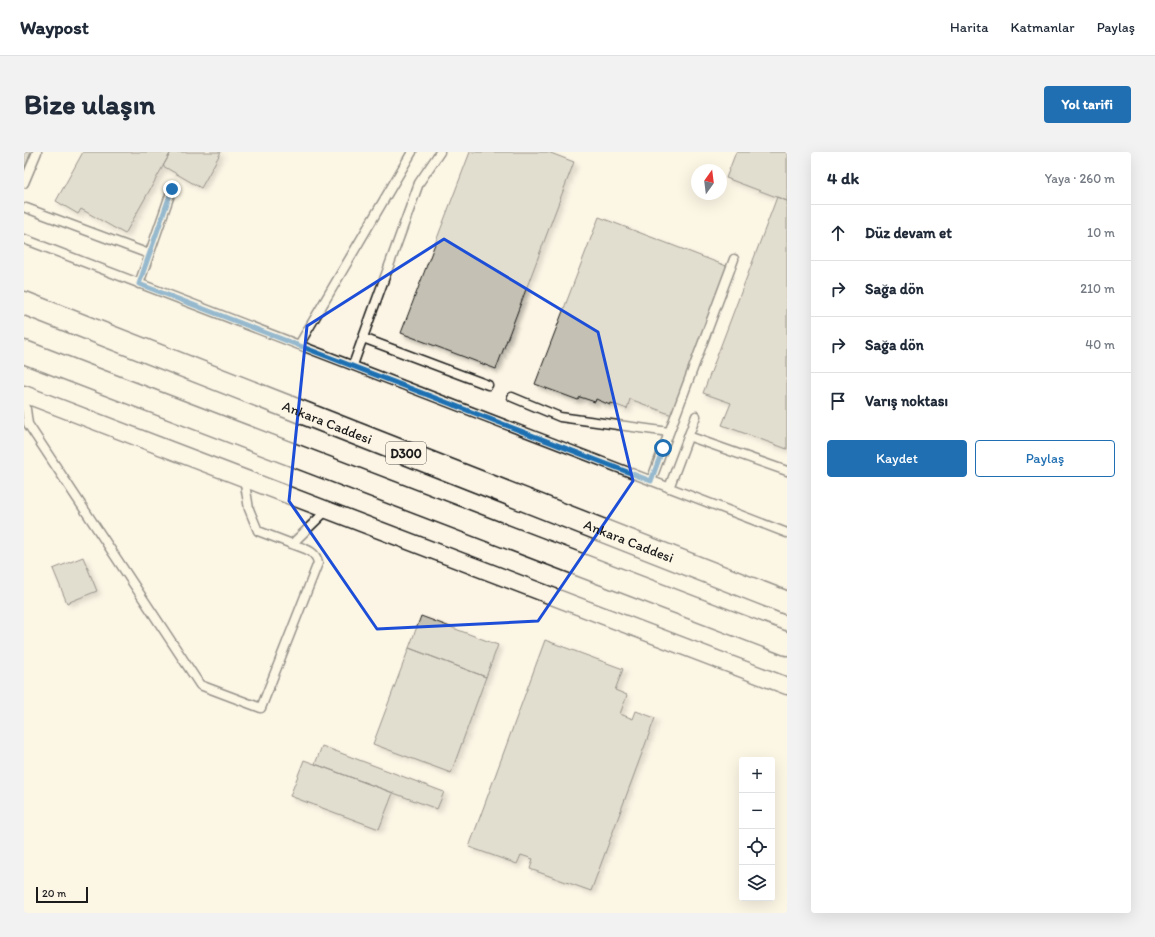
<!DOCTYPE html>
<html lang="tr">
<head>
<meta charset="utf-8">
<style>
	body { margin:0; font-family:Itim,sans-serif; background:#f2f2f3; color:#1f2937 }
	.controls { position:absolute; right:12px; bottom:12px; display:grid; overflow:hidden; border-radius:4px; box-shadow:0 4px 16px #0002 }
	.controls button { width:36px; height:36px; display:grid; place-items:center; padding:0; border:0; border-bottom:1px solid #e0e1e3; background:#fff; color:#1f2937; font:20px sans-serif }
	.compass { position:absolute; left:667px; top:12px; width:36px; height:36px; border-radius:50%; background:#fff; box-shadow:0 4px 16px #0002; rotate:14deg }
	.scale { position:absolute; left:12px; bottom:10px; width:52px; box-sizing:border-box; padding-left:4px; border:2px solid #1c1c1c; border-top:0; font-size:11px; line-height:14px; white-space:nowrap; color:#1c1c1c; -webkit-text-stroke:3px #fcf5e5; paint-order:stroke }
	.stop { position:absolute; width:12px; height:12px; margin:-9px; border:3px solid #1f6fb2; border-radius:50%; background:#fff }
	.stop.end { background:#1f6fb2; border-color:#fff; box-shadow:0 1px 4px #0008 }
	.list { margin:0; padding:0; list-style:none }
	h2 { display:flex; justify-content:space-between; align-items:center; height:52px; margin:0; padding:0 16px; font-size:17px }
	h2 small { font-size:13px; font-weight:400; color:#747a83 }
	.list li { display:grid; grid-template-columns:26px 1fr auto; gap:12px; align-items:center; box-sizing:border-box; height:56px; padding:0 16px; border-top:1px solid #e0e1e3 }
	.list b { display:block; font-size:15px; white-space:nowrap }
	.list em { font-size:13px; font-style:normal; color:#747a83 }
	.actions { display:flex; gap:8px; padding:12px 16px }
	.actions a { flex:1; padding:9px 0; border:1px solid #1f6fb2; border-radius:4px; text-align:center; font-size:14px; color:#1f6fb2 }
	.actions .main { background:#1f6fb2; color:#fff }
	.icon { flex:none; width:22px; height:22px; fill:none; stroke:currentColor; stroke-width:2; stroke-linecap:round; stroke-linejoin:round }
	.map { position:relative; flex:none; width:763px; height:761px; overflow:hidden; border-radius:4px }
	header { display:flex; align-items:center; gap:24px; box-sizing:border-box; height:56px; padding:0 20px; background:#fff; border-bottom:1px solid #e0e1e3 }
	header strong { font-size:19px }
	nav { display:flex; gap:22px; margin-inline-start:auto; font-size:14px }
	.intro { display:flex; align-items:center; justify-content:space-between; box-sizing:border-box; height:96px; padding:0 24px }
	h1 { margin:0; font-size:28px }
	.button { padding:10px 18px; border-radius:4px; background:#1f6fb2; color:#fff; font-size:14px; font-weight:700 }
	main { display:flex; gap:24px; padding:0 24px }
	aside { flex:1; background:#fff; border-radius:4px; box-shadow:0 4px 16px #0002 }
	.map>svg:first-child { display:block }
	.building { fill:#c4c0b3; stroke:#1c1c1c; filter:url(#shadow) }
	.lines { fill:none; stroke-linecap:round; stroke-linejoin:round }
	.service-casing { stroke:#1c1c1c; stroke-width:11 }
	.minor-casing { stroke:#1c1c1c; stroke-width:19 }
	.trunk-casing { stroke:#1c1c1c; stroke-width:25 }
	.service { stroke:#fcf5e5; stroke-width:8 }
	.minor { stroke:#fcf5e5; stroke-width:16 }
	.trunk { stroke:#fcf5e5; stroke-width:22 }
	.route { stroke:#1f6fb2; stroke-width:5 }
	.marked { fill:none; stroke:#1d4ed8; stroke-width:3; stroke-linejoin:round }
	.labels { text-anchor:middle; dominant-baseline:central; stroke-width:3; stroke-linejoin:round; paint-order:stroke }
	.shield { fill:#fcf5e5; stroke:#5f5d58; stroke-width:1 }
	.shield-label { font-size:13px; font-weight:bold; fill:#1c1c1c }
	.street-label { font-size:14px; fill:#1c1c1c; stroke:#fcf5e5 }
</style>
</head>
<body>
<header>
<strong>Waypost</strong>
<nav><a>Harita</a><a>Katmanlar</a><a>Paylaş</a></nav>
</header>
<div class="intro"><h1>Bize ulaşın</h1><a class="button">Yol tarifi</a></div>
<main>
<div class="map">
<svg width="763" height="761" viewBox="0 0 763 761">
	<defs>
		<filter id="shadow"><feDropShadow dx="3.5" dy="3.5" stdDeviation="2" flood-color="#0004"/></filter>
	</defs>
	<rect width="100%" height="100%" fill="#fcf5e5"/>
	<filter id="ink" filterUnits="userSpaceOnUse"><feTurbulence type="fractalNoise" baseFrequency=".025" numOctaves="2"/><feDisplacementMap in="SourceGraphic" scale="8" xChannelSelector="R" yChannelSelector="G"/><feConvolveMatrix kernelMatrix="1 2 1 2 8 2 1 2 1" color-interpolation-filters="sRGB"/></filter>
	<g filter="url(#ink)">
		<path class="building" d="M0,0H7L0,18Z
			M59,0H147L101,82L57,57L54,62L32,49Z
			M147,0H197L177,36L139,14Z
			M446,0H524L550,10L472,217L377,181Z
			M712,0H763V49L702,26Z
			M753,45L763,49V297L698,273L707,251L679,241Z
			M575,65L705,115L648,263L606,247L603,257L587,251L586,253L572,247L571,250L556,245L554,248L511,232Z
			M59,405L73,439L43,451L29,417Z
			M397,464L474,493L462,525L385,496Z
			M521,488L599,517L591,538L603,543L596,562L609,567L612,559L631,566L567,739L506,717L509,707L497,703L493,712L445,695Z
			M385,496L462,525L427,621L349,592Z
			M298,594L420,640L413,657L291,612Z
			M280,608L369,641L355,677L266,644Z"/>
		<g class="lines">
			<defs>
				<path id="service" d="M0,31L13,0
					M2,56L125,102
					M0,87L763,381
					M115,132L148,37
					M339,186L464,233
					M275,193L388,0
					M329,213L395,31L416,0
					M0,242L4,272L176,533L237,556L294,411C292,398 278,396 268,392
					M488,245L536,265L645,280
					M664,284L763,319
					M220,326L225,357L234,379L268,392L303,358
					M627,329L710,107
					M645,336L672,264"/>
				<path id="minor" d="M0,242L763,534"/>
				<g id="trunk">
					<path id="s1" d="M0,151L763,451"/>
					<path d="M0,200L763,492"/>
				</g>
			</defs>
			<use href="#service" class="service-casing"/>
			<use href="#minor" class="minor-casing"/>
			<use href="#trunk" class="trunk-casing"/>
			<use href="#service" class="service"/>
			<use href="#minor" class="minor"/>
			<use href="#trunk" class="trunk"/>
		</g>
	</g>
	<g class="lines" filter="url(#ink)">
		<path class="route" d="M148,37L115,132L627,329L639,296"/>
	</g>
	<path d="M0 0H763V761H0ZM420,87L574,180L609,329L514,469L353,477L265,349L283,174Z" fill="#fcf5e5" fill-opacity=".55" fill-rule="evenodd"/>
	<path class="marked" d="M420,87L574,180L609,329L514,469L353,477L265,349L283,174Z"/>
	<g class="labels">
		<rect class="shield" x="362" y="290" width="40" height="22" rx="3"/>
		<g class="shield-label">
			<text x="382" y="301">D300</text>
		</g>
		<g class="street-label">
			<text stroke="none"><textPath href="#s1" startOffset="326">Ankara Caddesi</textPath></text>
			<text stroke="none"><textPath href="#s1" startOffset="650">Ankara Caddesi</textPath></text>
		</g>
	</g>
</svg>
<div class="controls">
<button>+</button>
<button>−</button>
<button><svg class="icon" aria-label="locate" viewBox="0 0 24 24"><circle cx="12" cy="12" r="6"/><path d="M12 2v4M12 18v4M2 12h4M18 12h4"/></svg></button>
<button><svg class="icon" aria-label="layers" viewBox="0 0 24 24"><path d="M12 4l9 5-9 5-9-5zM3 14l9 5 9-5"/></svg></button>
</div>
<svg class="compass" viewBox="-18 -18 36 36"><path d="M0-13l5 13h-10z" fill="#e53935"/><path d="M0 13l5-13h-10z" fill="#747a83"/></svg>
<div class="scale">20 m</div>
<div class="stop" style="left:639px;top:296px"></div>
<div class="stop end" style="left:148px;top:37px"></div>
</div>
<aside>
<h2>4 dk<small>Yaya · 260 m</small></h2>
<ul class="list">
<li><svg class="icon" aria-label="ahead" viewBox="0 0 24 24"><path d="M12 20V5M6 11l6-6 6 6"/></svg><div><b>Düz devam et</b></div><em>10 m</em></li>
<li><svg class="icon" aria-label="right" viewBox="0 0 24 24"><path d="M7 20v-9h11M14 6l5 5-5 5"/></svg><div><b>Sağa dön</b></div><em>210 m</em></li>
<li><svg class="icon" aria-label="right" viewBox="0 0 24 24"><path d="M7 20v-9h11M14 6l5 5-5 5"/></svg><div><b>Sağa dön</b></div><em>40 m</em></li>
<li><svg class="icon" aria-label="arrive" viewBox="0 0 24 24"><path d="M6 21V4h12l-3 4 3 4H6"/></svg><div><b>Varış noktası</b></div></li>
</ul>
<div class="actions"><a class="main">Kaydet</a><a>Paylaş</a></div>
</aside>
</main>
</body>
</html>
